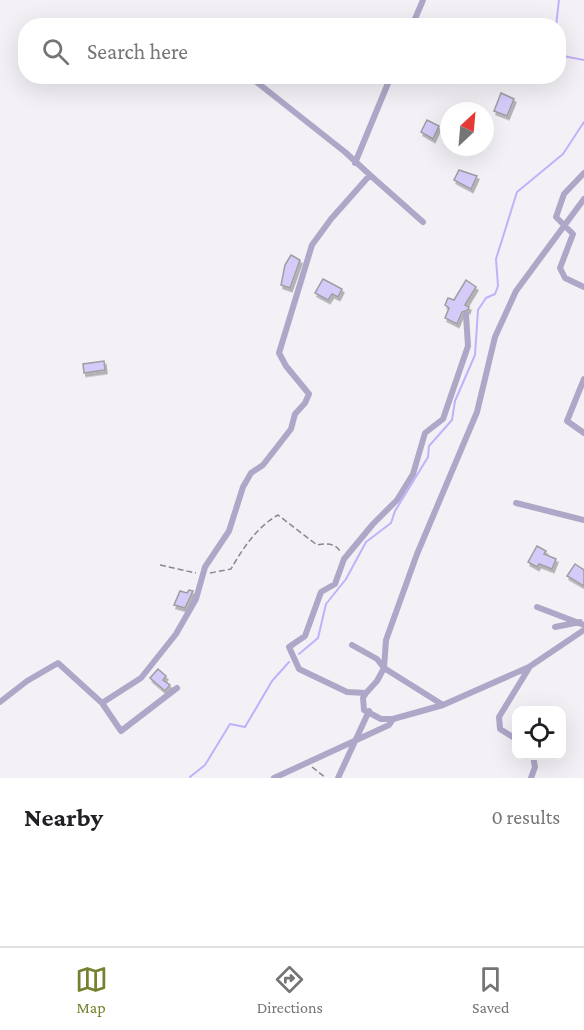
<!DOCTYPE html>
<html lang="en">
<head>
<meta charset="utf-8">
<style>
	body { margin:0; font-family:"Crimson Pro",serif; background:#f2f2f2; color:#202124 }
	.controls { position:absolute; right:18px; bottom:18px; display:grid; overflow:hidden; border-radius:12px; box-shadow:0 6px 24px #0002 }
	.controls button { width:54px; height:54px; display:grid; place-items:center; padding:0; border:0; border-bottom:2px solid #e0e0e0; background:#fff; color:#202124; font:30px sans-serif }
	.compass { position:absolute; left:440px; top:102px; width:54px; height:54px; border-radius:50%; background:#fff; box-shadow:0 6px 24px #0002; rotate:26deg }
	.list { margin:0; padding:0; list-style:none }
	h2 { display:flex; justify-content:space-between; align-items:center; height:78px; margin:0; padding:0 24px; font-size:26px }
	h2 small { font-size:20px; font-weight:400; color:#757577 }
	.icon { flex:none; width:33px; height:33px; fill:none; stroke:currentColor; stroke-width:2; stroke-linecap:round; stroke-linejoin:round }
	.map { position:relative; flex:none; width:584px; height:778px; overflow:hidden }
	.search { position:absolute; background:#fff; box-shadow:0 6px 24px #0002; left:18px; right:18px; top:18px; height:66px; display:flex; align-items:center; gap:15px; box-sizing:border-box; padding:0 21px; border-radius:24px; color:#757577; font-size:22px }
	.sheet { height:168px; background:#fff }
	nav { display:flex; justify-content:space-around; align-items:center; box-sizing:border-box; height:84px; border-top:2px solid #e0e0e0; background:#fff; font-size:16px; color:#757577 }
	nav a { display:grid; justify-items:center; gap:3px }
	nav .on { color:#75812e }
	.map>svg:first-child { display:block }
	.lines { fill:none; stroke-linecap:round; stroke-linejoin:round }
	.stream { stroke:#c4affb; stroke-width:2 }
	.building { fill:#d6caf9; stroke:#9e9da1; stroke-width:1.5; filter:url(#shadow) }
	.path { stroke:#89888b; stroke-width:1.5; stroke-dasharray:6 3; stroke-linecap:butt }
	.street { stroke:#afa7c8; stroke-width:6 }
</style>
</head>
<body>
<div class="map">
<svg width="584" height="778" viewBox="0 0 584 778">
	<defs>
		<filter id="shadow"><feDropShadow dx="2" dy="3.5" stdDeviation="0" flood-color="#0004"/></filter>
	</defs>
	<rect width="100%" height="100%" fill="#f3f1f6"/>
	<g class="lines">
		<path class="stream" d="M556,26L559,0
			M558,55L584,60
			M299,654L318,638L326,604L346,579L366,542L391,523L395,511L428,457L429,446L452,420L455,401L475,355L478,310L486,298L495,294L498,286L496,259L517,192L563,154L584,122
			M190,777L205,765L230,724L245,727L272,681L289,662"/>
	</g>
	<path class="building" d="M501,93L514,99L507,116L494,111Z
		M427,120L439,126L433,139L421,132Z
		M459,170L477,176L471,189L454,180Z
		M291,255L300,260L290,288L281,285L285,265Z
		M323,279L342,289L338,297L332,294L328,300L315,293Z
		M466,280L476,287L465,305L469,307L468,310L462,312L457,324L445,318L449,308L445,305L448,298L454,300Z
		M104,361L105,370L84,373L83,364Z
		M537,546L546,551L544,554L556,559L552,569L539,564L537,567L528,562Z
		M575,564L584,570V586L567,576Z
		M189,590L193,591L185,608L174,605L180,591L187,593Z
		M158,669L166,676L163,680L170,685L165,691L150,678Z"/>
	<g class="lines">
		<path class="path" d="M160,565L196,573
			M210,573L231,569C243,548 257,527 278,515L317,545C327,543 336,543 341,553
			M312,767L326,778"/>
		<path class="street" d="M412,26L423,0
			M355,163L391,76
			M584,173L564,194L556,217L573,234L560,268L565,278L584,287
			M370,175L423,222
			M584,379L567,421L584,433
			M516,503L584,520
			M537,607L584,625
			M555,627L580,622
			M352,645L377,659L384,668L386,640L417,554L477,412L495,337L516,291L584,199
			M366,693L363,698L364,710L381,719H393
			M0,702L27,681L58,663L102,703L141,678L176,634L196,599L205,567L229,531L243,487L251,473L263,465L291,429L295,414L305,403L309,394L286,366L279,353L312,245L331,219L370,175L345,152L249,76
			M102,703L121,731L177,688
			M443,705L384,668L377,681L366,693L347,692L299,669L289,647L305,636L321,592L335,584L344,559L373,524L397,500L413,474L425,433L443,419L468,346L466,315
			M516,739L500,729L499,717L529,668
			M274,778L389,725L393,719L443,705L529,667L584,630
			M338,778L369,711
			M531,778L535,767L533,756"/>
	</g>
</svg>
<div class="controls">
<button><svg class="icon" aria-label="locate" viewBox="0 0 24 24"><circle cx="12" cy="12" r="6"/><path d="M12 2v4M12 18v4M2 12h4M18 12h4"/></svg></button>
</div>
<svg class="compass" viewBox="-18 -18 36 36"><path d="M0-13l5 13h-10z" fill="#e53935"/><path d="M0 13l5-13h-10z" fill="#757577"/></svg>
<div class="search"><svg class="icon" aria-label="search" viewBox="0 0 24 24"><circle cx="10" cy="10" r="6"/><path d="M15 15l6 6"/></svg>Search here</div>
</div>
<section class="sheet">
<h2>Nearby<small>0 results</small></h2>
<ul class="list">
</ul>
</section>
<nav>
<a class="on"><svg class="icon" aria-label="map" viewBox="0 0 24 24"><path d="M3 6l6-2 6 2 6-2v14l-6 2-6-2-6 2zM9 4v14M15 6v14"/></svg>Map</a>
<a><svg class="icon" aria-label="directions" viewBox="0 0 24 24"><path d="M12 3l9 9-9 9-9-9zM9 14v-3h6M13 9l2 2-2 2"/></svg>Directions</a>
<a><svg class="icon" aria-label="saved" viewBox="0 0 24 24"><path d="M7 4h10v16l-5-4-5 4z"/></svg>Saved</a>
</nav>
</body>
</html>
